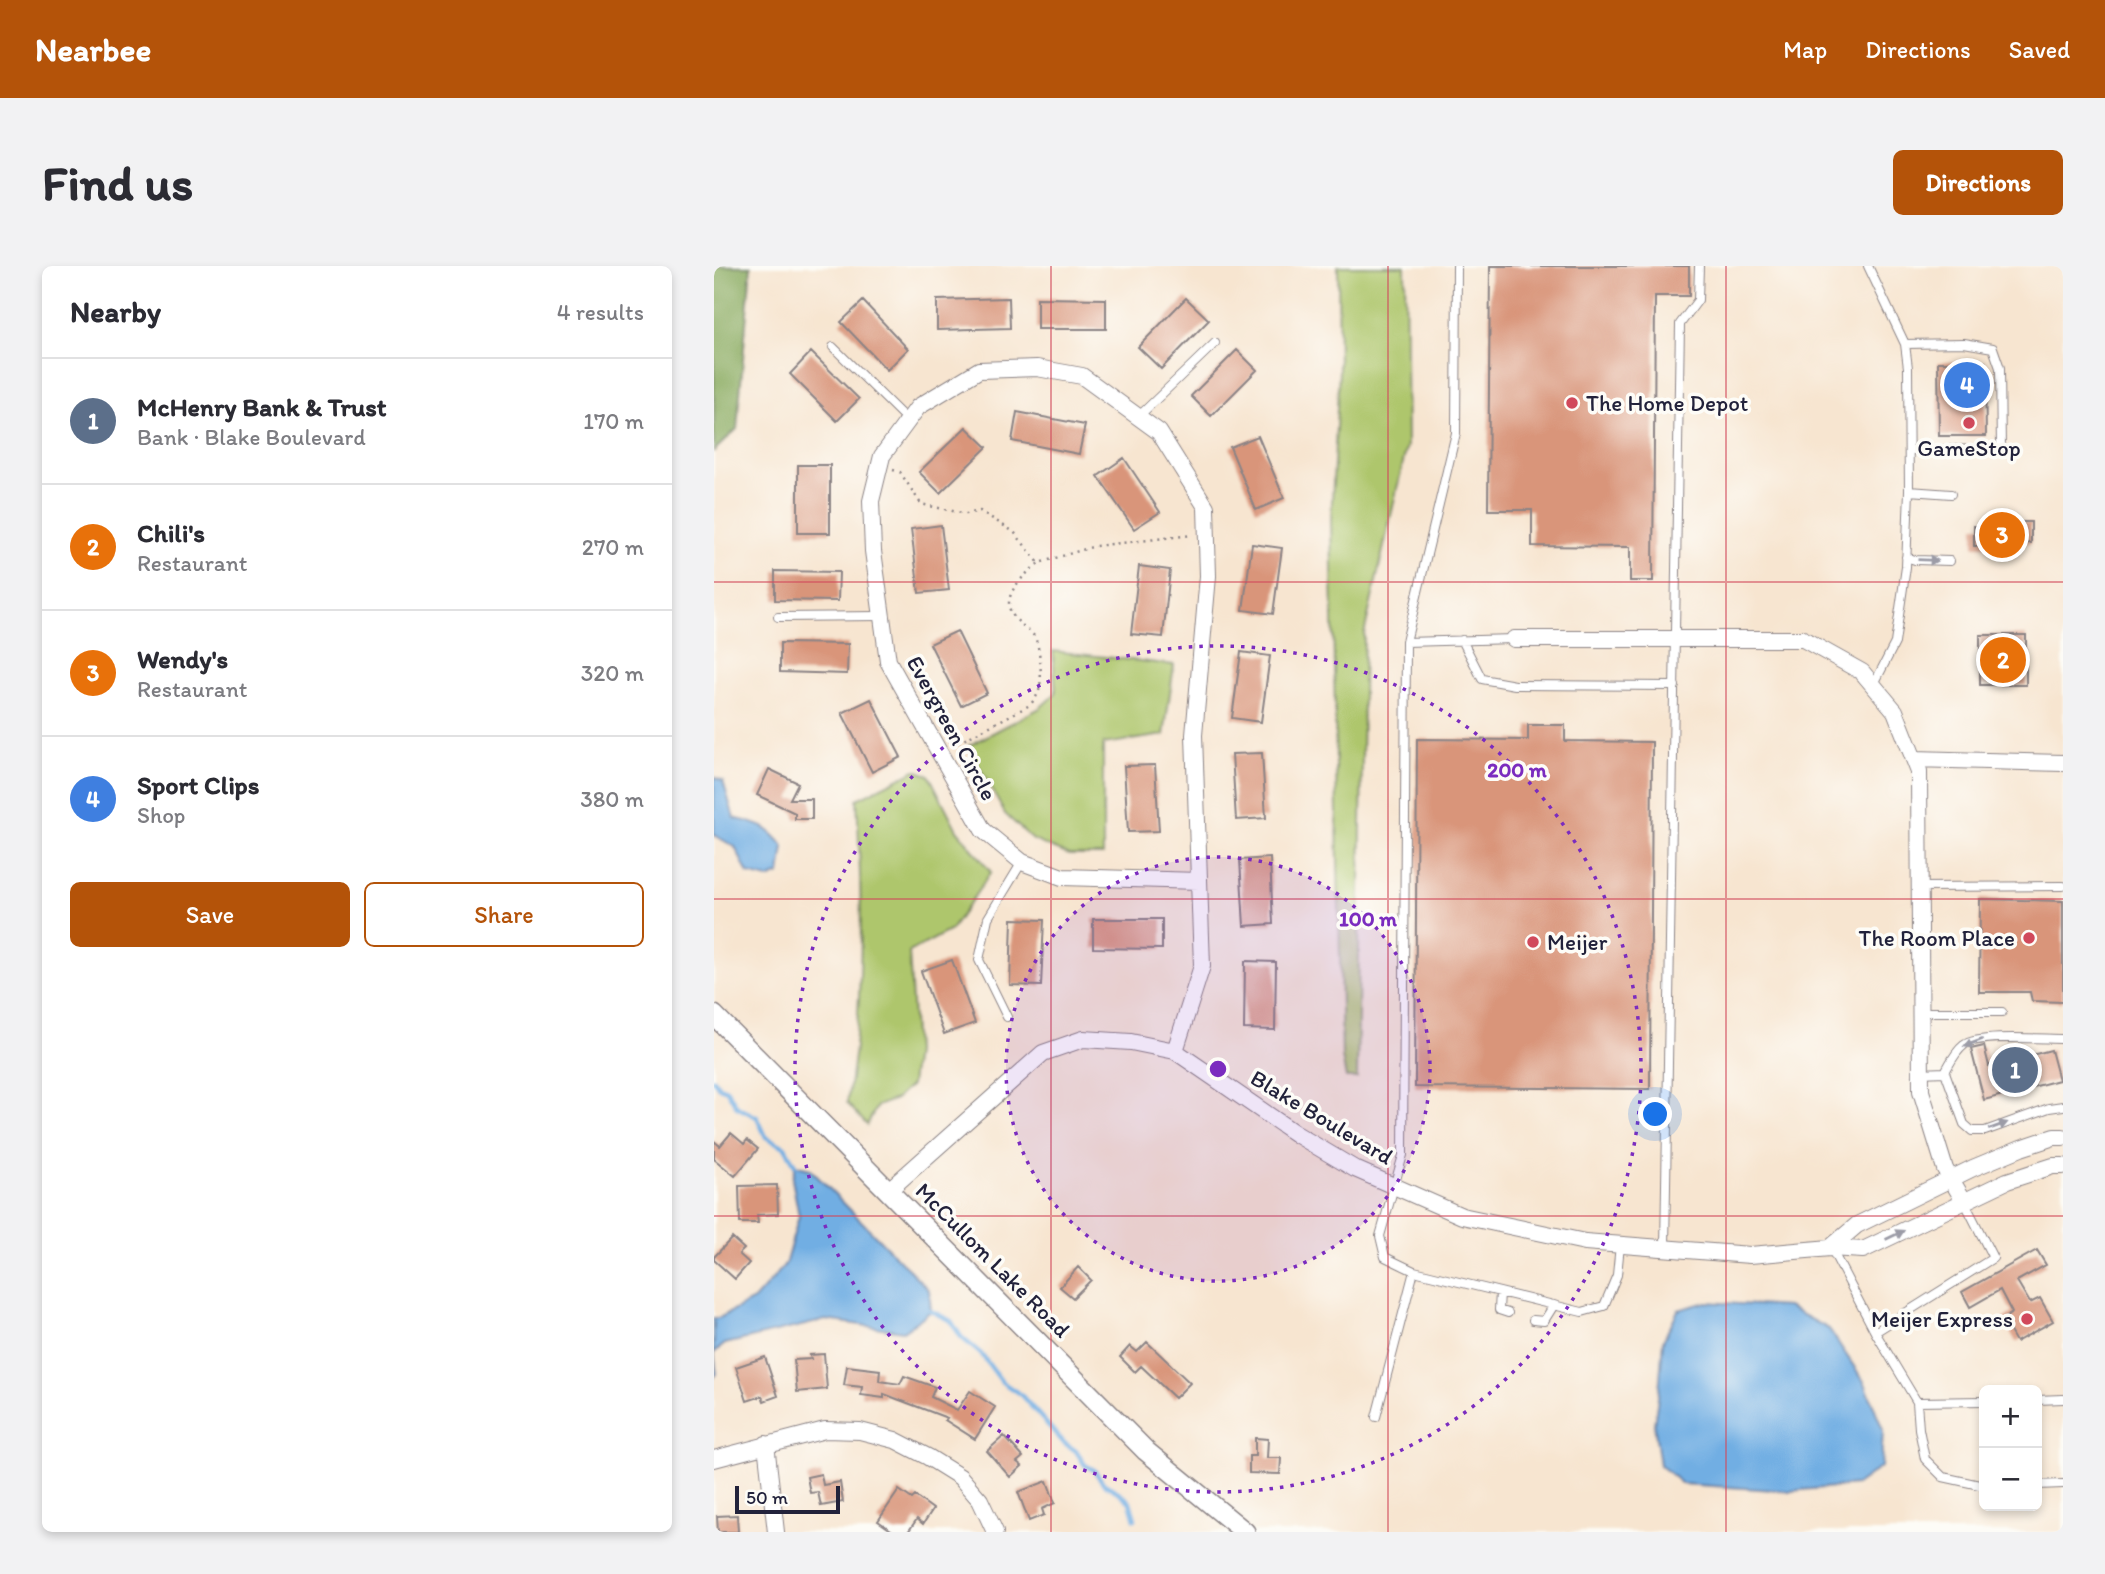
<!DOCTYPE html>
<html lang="en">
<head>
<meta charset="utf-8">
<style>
	body { margin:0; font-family:Itim,sans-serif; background:#f2f2f3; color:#2b2b33 }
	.controls { position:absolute; right:21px; bottom:21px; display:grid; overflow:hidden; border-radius:10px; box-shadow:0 4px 10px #0003 }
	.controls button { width:63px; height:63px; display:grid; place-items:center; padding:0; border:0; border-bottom:2px solid #e1e1e2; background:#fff; color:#2b2b33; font:35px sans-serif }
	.scale { position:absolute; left:21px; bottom:18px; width:105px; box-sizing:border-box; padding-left:7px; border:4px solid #22223b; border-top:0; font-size:19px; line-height:24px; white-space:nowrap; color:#22223b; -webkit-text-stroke:5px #fdfcf7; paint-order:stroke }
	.you { position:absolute; left:942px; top:849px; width:24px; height:24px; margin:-18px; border:5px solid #fff; border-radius:50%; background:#1a73e8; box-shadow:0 0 0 10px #1a73e833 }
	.badge { display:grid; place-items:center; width:46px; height:46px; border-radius:50%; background:#b45309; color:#fff; font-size:23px; font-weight:700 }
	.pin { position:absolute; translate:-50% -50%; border:4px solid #fff; box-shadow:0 2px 7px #0006 }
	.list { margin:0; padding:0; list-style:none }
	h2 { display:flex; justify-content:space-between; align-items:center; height:91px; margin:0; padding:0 28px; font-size:30px }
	h2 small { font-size:23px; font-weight:400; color:#7c7c81 }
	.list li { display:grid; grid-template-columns:46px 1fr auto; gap:21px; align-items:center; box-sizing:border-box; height:126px; padding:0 28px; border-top:2px solid #e1e1e2 }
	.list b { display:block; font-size:26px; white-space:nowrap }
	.list p { margin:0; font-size:23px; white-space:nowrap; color:#7c7c81 }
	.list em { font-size:23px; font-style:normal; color:#7c7c81 }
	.actions { display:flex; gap:14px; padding:21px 28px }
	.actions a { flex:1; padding:16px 0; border:2px solid #b45309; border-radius:10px; text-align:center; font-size:24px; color:#b45309 }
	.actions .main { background:#b45309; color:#fff }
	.map { position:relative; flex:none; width:1349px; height:1266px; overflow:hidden; border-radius:10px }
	header { display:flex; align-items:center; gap:42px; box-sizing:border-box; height:98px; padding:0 35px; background:#b45309; color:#fff }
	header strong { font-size:33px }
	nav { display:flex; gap:38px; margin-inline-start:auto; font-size:24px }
	.intro { display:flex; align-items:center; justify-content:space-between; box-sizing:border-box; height:168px; padding:0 42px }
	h1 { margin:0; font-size:49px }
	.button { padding:18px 32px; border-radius:10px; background:#b45309; color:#fff; font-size:24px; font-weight:700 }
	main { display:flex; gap:42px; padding:0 42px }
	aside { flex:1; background:#fff; border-radius:10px; box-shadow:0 4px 10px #0003 }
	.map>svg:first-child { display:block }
	.green { fill:#aec66c; stroke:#687454; stroke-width:2 }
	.forest { fill:#8aab60; stroke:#56664e; stroke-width:2 }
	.water { fill:#71aee3; stroke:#4a688f; stroke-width:2 }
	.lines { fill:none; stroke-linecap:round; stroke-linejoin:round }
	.stream { stroke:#71aee3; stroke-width:4.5 }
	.building { fill:#d9957a }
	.service-casing { stroke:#8c8486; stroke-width:10 }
	.minor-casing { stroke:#8c8486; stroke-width:18 }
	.tertiary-casing { stroke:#8c8486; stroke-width:22 }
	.path { stroke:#8c8486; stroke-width:2.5; stroke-dasharray:2 5; stroke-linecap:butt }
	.service { stroke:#fff; stroke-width:8 }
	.minor { stroke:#fff; stroke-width:16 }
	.tertiary { stroke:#fff; stroke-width:19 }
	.oneway { fill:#9c9ca7 }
	.grid { fill:none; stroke:#d1495b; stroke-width:2; stroke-opacity:0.55 }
	.ring { fill:none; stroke:#7b2cbf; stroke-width:3.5; stroke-dasharray:3.5 7 }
	.poi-dot { fill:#d1495b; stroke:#fdfcf7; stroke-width:2.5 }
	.labels { text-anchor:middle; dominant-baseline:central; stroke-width:7; stroke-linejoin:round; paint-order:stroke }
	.poi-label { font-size:23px; fill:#22223b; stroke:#fdfcf7; text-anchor:start }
	.street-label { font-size:23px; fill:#22223b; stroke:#fdfcf7 }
	.centre { fill:#7b2cbf; stroke:#fdfcf7; stroke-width:3.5 }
	.ring-label { font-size:21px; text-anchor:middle; font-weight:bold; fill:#7b2cbf; stroke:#fdfcf7; stroke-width:7; stroke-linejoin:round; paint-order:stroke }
</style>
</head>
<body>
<header>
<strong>Nearbee</strong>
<nav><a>Map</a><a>Directions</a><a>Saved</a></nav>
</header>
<div class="intro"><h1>Find us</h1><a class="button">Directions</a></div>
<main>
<aside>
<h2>Nearby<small>4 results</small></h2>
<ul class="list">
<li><span class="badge" style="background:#5c6f8a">1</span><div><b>McHenry Bank &amp; Trust</b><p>Bank · Blake Boulevard</p></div><em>170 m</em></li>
<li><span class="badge" style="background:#e8710a">2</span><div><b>Chili's</b><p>Restaurant</p></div><em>270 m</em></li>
<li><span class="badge" style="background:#e8710a">3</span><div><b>Wendy's</b><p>Restaurant</p></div><em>320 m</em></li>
<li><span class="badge" style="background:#3f7fe0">4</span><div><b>Sport Clips</b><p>Shop</p></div><em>380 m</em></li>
</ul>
<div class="actions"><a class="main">Save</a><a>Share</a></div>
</aside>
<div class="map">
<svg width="1349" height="1266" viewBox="0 0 1349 1266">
	<rect width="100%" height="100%" fill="#fdfcf7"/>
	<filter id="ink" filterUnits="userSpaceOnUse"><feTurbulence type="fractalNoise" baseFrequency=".0143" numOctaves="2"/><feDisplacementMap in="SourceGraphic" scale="14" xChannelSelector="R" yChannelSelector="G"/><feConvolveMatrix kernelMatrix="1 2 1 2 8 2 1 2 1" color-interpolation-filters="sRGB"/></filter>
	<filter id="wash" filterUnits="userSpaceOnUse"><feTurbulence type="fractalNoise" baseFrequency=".00686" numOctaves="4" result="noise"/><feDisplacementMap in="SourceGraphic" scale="28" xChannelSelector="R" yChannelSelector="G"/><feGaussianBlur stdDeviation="1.57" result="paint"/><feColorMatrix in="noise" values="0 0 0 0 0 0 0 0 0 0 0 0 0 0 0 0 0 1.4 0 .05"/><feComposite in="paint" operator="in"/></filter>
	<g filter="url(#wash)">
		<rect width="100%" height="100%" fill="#f7e5d0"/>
		<path class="green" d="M624,0H691L693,179L650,368L643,812H632L628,791L617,254L625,105Z
			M339,385L460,399L450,469L389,478V589H355L319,574L291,548L254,480L326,442L342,427Z
			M201,504L215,509L243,564L277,606L237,664L195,686L201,786L197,819L182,833L163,840L153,859L133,837C151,737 148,635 143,533Z"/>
		<path class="forest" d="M0,0H37L23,163L0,185Z"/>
		<path class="water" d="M0,511L9,515L20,552C45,558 54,560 70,581L66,608L54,613L34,608L21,581L0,569Z
			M81,899L96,903L215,1024L217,1045L189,1065L112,1054L11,1078L0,1087L3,1108L0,1111V1053L7,1051L40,1034L71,999L85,950L78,913Z
			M992,1036L1074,1041L1115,1063L1151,1117L1169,1164L1167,1201L1142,1219L1076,1225L968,1218L946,1199L940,1158L945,1125L949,1075L964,1044Z"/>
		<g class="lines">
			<path class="stream" d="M0,814L5,821L13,824L23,841L43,851L52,871L71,881L81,899
				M217,1045L237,1055L247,1071L267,1088L288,1116L307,1129L349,1176L362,1185L371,1199L380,1204L390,1218L406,1227L416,1236L421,1253"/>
		</g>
		<g id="blocks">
			<path class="building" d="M776,0H975V30H941L939,315H916V281L818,280V244H774Z
				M295,32L296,62L223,64V34Z
				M323,32L392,33V63H323Z
				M472,32L495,54L447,103L424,81Z
				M149,35L194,83L173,104L127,56Z
				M523,84L543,104L497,150L477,130Z
				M97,86L145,133L123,155L76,108Z
				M1224,96H1271L1272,170H1225Z
				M303,146L371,159L365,188L298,175Z
				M252,161L273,181L226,227L205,206Z
				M544,170L570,232L542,244L516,181Z
				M410,192L446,246L420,263L384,210Z
				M84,199H116V267H84Z
				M1271,256H1317V277H1302V280H1260V260H1271Z
				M227,259L235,324L205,327L197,263Z
				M538,278L568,282L559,348L529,344Z
				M425,300L456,304L449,371L417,368Z
				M61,305L125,306L124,335L61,334Z
				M243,365L273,427L247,440L216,378Z
				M1266,369H1312V419H1266Z
				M66,377L134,378L133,408L66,406Z
				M527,386L556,390L547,456L518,452Z
				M157,433L187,491L158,506L128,447Z
				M814,459H851V475L938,476L936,823L701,821L703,473L814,474Z
				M548,487L552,552L522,554L518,488Z
				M441,499L445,565L414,566L410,500Z
				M55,503L84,517L76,533H98V553H81V547L43,529Z
				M556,592L559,658L530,660L526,594Z
				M1266,633L1349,635V736L1318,735L1316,726H1265Z
				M298,653L330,654L327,720L296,719Z
				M379,653H448V683L379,682Z
				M238,694L261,757L230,768L207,705Z
				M531,695L562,696L561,764L530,763Z
				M1270,780L1275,800L1337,784L1345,814L1270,834L1257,783Z
				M17,867L30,878L33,874L44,883L21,910L0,893V875L6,880Z
				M63,919L64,948L43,949L44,957H26L25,920Z
				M18,972L30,983L25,988L35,997L21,1013L0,994V991Z
				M1323,984L1332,999L1303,1015L1316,1037L1326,1032L1339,1055L1302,1076L1289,1053L1298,1047L1286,1024L1256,1041L1248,1026Z
				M364,1001L377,1014L359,1032L346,1021Z
				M433,1076L476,1117L461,1132L427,1100L421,1106L406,1091L416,1080L423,1086Z
				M110,1088L113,1123L83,1126L80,1094L97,1093L96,1089Z
				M51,1091L64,1130L50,1135L48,1130L33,1135L22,1101Z
				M133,1100L166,1104L165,1115L186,1118L190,1110L221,1121L217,1131L243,1144L256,1125L281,1141L261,1173L231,1154L233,1152L170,1128V1132L147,1129L148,1121L130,1119Z
				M290,1170L309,1191L303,1196L308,1200L296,1211L273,1185Z
				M541,1172L554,1173L553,1192H567L566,1208L535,1207V1190H541Z
				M107,1208L109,1219L126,1216L129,1236L107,1240L104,1226L96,1227L93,1211Z
				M333,1215L341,1237L328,1243L330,1249L315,1255L304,1226Z
				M185,1224L198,1233L201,1230L219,1243L209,1258L203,1253L194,1266H180L164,1255Z
				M23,1249L24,1266H4L3,1250Z"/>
		</g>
	</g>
	<g filter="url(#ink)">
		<use href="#blocks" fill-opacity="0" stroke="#8c8486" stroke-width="2"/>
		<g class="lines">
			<defs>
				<path id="service" d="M743,0L742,167L692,376L689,889L666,970L671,991L700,1005L868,1046L890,1040L903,1009L906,979
					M1154,0L1191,78L1194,102L1195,225L1192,301L1181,377L1159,420
					M1191,78L1250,77L1279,82L1286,102L1287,183L1195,184
					M119,81L194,155
					M424,151L501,77
					M1195,225L1237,228
					M1192,291L1201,294L1236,295
					M64,351L167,350
					M748,374L768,413L801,419L961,420
					M692,376L800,373
					M1205,621L1349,620
					M1206,746H1288
					M293,751L265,694L274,652L308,596
					M1349,773C1329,773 1263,768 1250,779C1241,786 1236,797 1231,806L1250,858L1258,865H1271L1335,842L1349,840
					M1206,807L1231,806
					M1250,935L1279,992L1161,1066L1203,1136L1205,1163L1211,1193L1229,1211L1270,1220
					M951,982L966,58L984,34L985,0
					M1117,982L1161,1066
					M786,1026L785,1044L794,1047
					M819,1054L830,1055L840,1039
					M1323,1134L1349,1133
					M1203,1136L1270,1135
					M662,1151L700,1005
					M1323,1219L1349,1218"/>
				<path id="minor" d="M800,373H1089L1148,406L1181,445L1205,506L1207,825L1231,903L1250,935
					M1200,493L1349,497
					M461,785L488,700L480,469L494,310L492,241L445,166L368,110L323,102L265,104L204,141L168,190L157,235L159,285L174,395L269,564L308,596L348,611L485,615
					M175,924L329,787L369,773L417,776L461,785L582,868L641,903L748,950L871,976L1036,989L1116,982L1149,984L1293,915L1339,900H1349
					M1116,982L1143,959L1259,902L1307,882L1340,871H1349
					M52,1178L62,1266
					M0,1193L111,1164L146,1165L181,1174L214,1191L246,1211L266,1234L281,1266"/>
				<path id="tertiary" d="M0,749L432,1185L531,1266"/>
			</defs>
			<use href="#service" class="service-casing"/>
			<use href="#minor" class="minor-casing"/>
			<use href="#tertiary" class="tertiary-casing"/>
			<path class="path" d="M179,204L186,206L207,238L252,248L266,245L300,266L325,297L381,280L478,269
				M238,480L316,439C321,433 325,428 326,420C328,409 326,379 320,370C315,363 306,359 300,351C284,331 310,309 325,297"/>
			<use href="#service" class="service"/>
			<use href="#minor" class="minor"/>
			<use href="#tertiary" class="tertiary"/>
		</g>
		<defs><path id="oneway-solid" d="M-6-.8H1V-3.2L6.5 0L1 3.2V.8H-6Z" transform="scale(1.75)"/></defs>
		<g class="oneway">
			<use href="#oneway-solid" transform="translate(1214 294) rotate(2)"/>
			<use href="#oneway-solid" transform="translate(1259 777) rotate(159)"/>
			<use href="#oneway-solid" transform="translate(1284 860) rotate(-20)"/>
			<use href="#oneway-solid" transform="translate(1181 969) rotate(-26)"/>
		</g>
	</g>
	<path class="grid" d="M337,0V1266M674,0V1266M1012,0V1266M0,316H1349M0,633H1349M0,950H1349"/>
	<circle cx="504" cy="803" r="212" fill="#7b2cbf" fill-opacity=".12"/>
	<g class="ring">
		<circle cx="504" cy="803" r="212"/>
		<circle cx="504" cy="803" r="423"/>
	</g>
	<g class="poi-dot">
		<circle cx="858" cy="137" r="7"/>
		<circle cx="1255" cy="157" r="7"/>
		<circle cx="1315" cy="672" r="7"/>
		<circle cx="819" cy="676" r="7"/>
		<circle cx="1313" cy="1053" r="7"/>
	</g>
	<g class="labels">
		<g class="poi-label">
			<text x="872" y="137">The Home Depot</text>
			<text x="1255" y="182" text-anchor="middle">GameStop</text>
			<text x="1301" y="672" text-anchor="end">The Room Place</text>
			<text x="833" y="676">Meijer</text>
			<text x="1299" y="1053" text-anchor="end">Meijer Express</text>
		</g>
		<g class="street-label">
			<text transform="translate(238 462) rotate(61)">Evergreen Circle</text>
			<text transform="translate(608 851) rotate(31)">Blake Boulevard</text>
			<text transform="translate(279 994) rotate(45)">McCullom Lake Road</text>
		</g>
	</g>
	<circle cx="504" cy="803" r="10" class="centre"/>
	<g class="ring-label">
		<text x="803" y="511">200 m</text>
		<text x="654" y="660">100 m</text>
	</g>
</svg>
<div class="controls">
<button>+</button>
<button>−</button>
</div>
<div class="scale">50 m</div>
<div class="you"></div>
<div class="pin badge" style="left:1301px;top:804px;background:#5c6f8a">1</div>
<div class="pin badge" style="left:1289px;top:394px;background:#e8710a">2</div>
<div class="pin badge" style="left:1288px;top:269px;background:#e8710a">3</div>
<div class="pin badge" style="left:1253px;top:119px;background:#3f7fe0">4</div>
</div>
</main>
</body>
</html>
